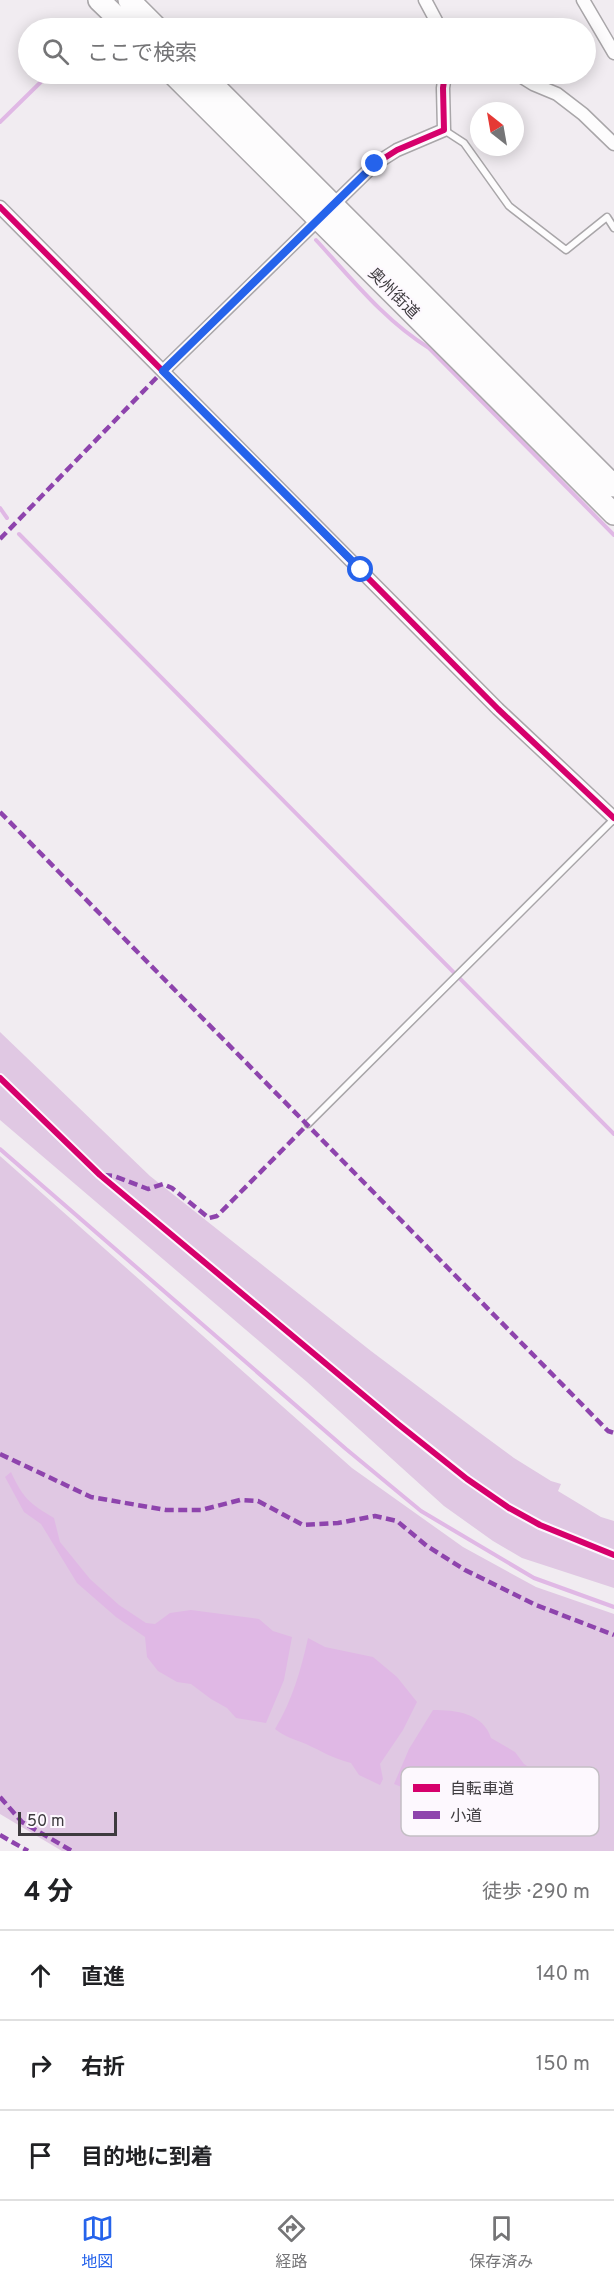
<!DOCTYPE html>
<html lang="ja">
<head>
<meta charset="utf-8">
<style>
	body { margin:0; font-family:Overpass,"Noto Sans JP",sans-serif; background:#f6f6f6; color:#202124 }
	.compass { position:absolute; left:470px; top:102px; width:54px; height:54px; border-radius:50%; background:#fff; box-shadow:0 3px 15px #0003; rotate:329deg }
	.scale { position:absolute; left:18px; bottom:15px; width:99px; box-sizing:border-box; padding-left:6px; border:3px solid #3e3b3f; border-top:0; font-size:16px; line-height:21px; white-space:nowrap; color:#3e3b3f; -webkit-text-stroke:4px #fdf8fe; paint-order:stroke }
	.stop { position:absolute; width:18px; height:18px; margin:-14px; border:4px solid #2563eb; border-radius:50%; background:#fff }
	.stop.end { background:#2563eb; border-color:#fff; box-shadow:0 2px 6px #0008 }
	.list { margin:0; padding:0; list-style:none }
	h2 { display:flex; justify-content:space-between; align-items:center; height:78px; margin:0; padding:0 24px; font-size:26px }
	h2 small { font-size:20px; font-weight:400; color:#757577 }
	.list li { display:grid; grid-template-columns:39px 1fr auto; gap:18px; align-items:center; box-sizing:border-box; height:90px; padding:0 24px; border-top:2px solid #e0e0e0 }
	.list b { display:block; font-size:22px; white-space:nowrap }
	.list em { font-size:20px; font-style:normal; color:#757577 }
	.icon { flex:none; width:33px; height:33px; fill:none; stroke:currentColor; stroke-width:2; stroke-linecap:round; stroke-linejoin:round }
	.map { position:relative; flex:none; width:614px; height:1851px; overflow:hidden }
	.search { position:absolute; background:#fff; box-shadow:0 3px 15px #0003; left:18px; right:18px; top:18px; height:66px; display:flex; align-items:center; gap:15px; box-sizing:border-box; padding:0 21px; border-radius:33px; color:#757577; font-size:22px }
	.sheet { height:348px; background:#fff }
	nav { display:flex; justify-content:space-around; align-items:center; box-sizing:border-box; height:84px; border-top:2px solid #e0e0e0; background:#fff; font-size:16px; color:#757577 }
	nav a { display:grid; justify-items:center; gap:3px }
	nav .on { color:#2563eb }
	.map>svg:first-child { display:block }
	.green { fill:#e0c8e3 }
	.water { fill:#e0b8e5 }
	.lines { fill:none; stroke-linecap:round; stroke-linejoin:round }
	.stream { stroke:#e0b8e5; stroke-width:4 }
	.service-casing { stroke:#a9a6a9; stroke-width:9 }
	.minor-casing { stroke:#a9a6a9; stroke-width:15 }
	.trunk-casing { stroke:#a9a6a9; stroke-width:24 }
	.service { stroke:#fdfcfd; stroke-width:6 }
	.minor { stroke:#fdfcfd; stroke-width:12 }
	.trunk { stroke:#fdfcfd; stroke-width:21 }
	.quiet { stroke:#8e44ad; stroke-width:4.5; stroke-dasharray:9 4.5; stroke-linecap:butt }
	.cycleway-casing { stroke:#fdf8fe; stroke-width:10 }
	.cycleway { stroke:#d6006c; stroke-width:6 }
	.route { stroke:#2563eb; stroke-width:8 }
	.labels { text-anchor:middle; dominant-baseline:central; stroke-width:4.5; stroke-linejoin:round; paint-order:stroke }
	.street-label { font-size:16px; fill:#3e3b3f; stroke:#fdf8fe }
	.key { fill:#fdf8fe; stroke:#c4bfc5; stroke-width:1.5 }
	.key-label { font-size:16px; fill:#3e3b3f }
</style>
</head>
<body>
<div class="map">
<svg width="614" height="1851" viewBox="0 0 614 1851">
	<rect width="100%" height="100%" fill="#f1ecf1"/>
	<path class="green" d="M0,1032L150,1176L371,1351L476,1430L514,1458L551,1481L561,1484L558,1491L601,1517L614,1521V1588L522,1558L493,1541L444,1506L307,1382L0,1120Z
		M0,1156L352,1468L463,1547L536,1587L614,1614V1851H62L0,1814Z"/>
	<path class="water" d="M11,1472C23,1498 29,1503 54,1518L60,1542L90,1579L119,1605L146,1623L155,1624L170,1613L191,1610L259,1619L273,1631L292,1637L284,1680L266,1723L236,1718L227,1708L211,1699L191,1684L177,1682L158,1671L147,1657L145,1637L116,1617L77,1583L41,1524L24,1512L5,1477Z
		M308,1638L325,1647L373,1657L397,1677L417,1702L403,1730L380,1764L383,1779L380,1785L359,1775L351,1763C334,1759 321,1751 306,1744C294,1739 285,1737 275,1729C292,1701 301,1670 308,1638Z
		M433,1710C456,1710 483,1713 491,1738L515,1752L524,1764L541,1775L547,1788C543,1797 534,1810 523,1812C510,1814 499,1811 488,1817L478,1815L473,1807L440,1786L404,1788L394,1784L409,1749Z"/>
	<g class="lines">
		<path class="stream" d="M94,28L107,15
			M0,122L49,74
			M316,240C351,278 385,321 429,348L614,535
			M0,508L7,518
			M19,534L614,1134
			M0,1149L346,1449L421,1511L534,1578L614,1607"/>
		<defs>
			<path id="service" d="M444,130L464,143L509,206L566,250L607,217L614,228
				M308,1124L614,819"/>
			<path id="minor" d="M425,0L440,28
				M583,0L614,53
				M517,74L533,84L557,94L583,114L614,144
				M0,207L498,709L614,818
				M163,371L375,164L397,150L444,130L443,88L445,74"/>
			<path id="trunk" d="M99,0L128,28
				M129,0L157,28
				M173,74L614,514
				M202,74L614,486"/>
		</defs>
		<use href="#service" class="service-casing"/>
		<use href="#minor" class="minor-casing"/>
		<use href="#trunk" class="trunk-casing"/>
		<use href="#service" class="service"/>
		<use href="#minor" class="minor"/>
		<use href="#trunk" class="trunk"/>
		<path class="quiet" d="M0,539L163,371
			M0,812L608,1431L614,1433
			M103,1175L114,1176L148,1189L163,1184L172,1188L209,1218L217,1216L308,1124
			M0,1454L91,1497L166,1510H201L240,1500L258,1501L303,1525L338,1523L375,1516L397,1521L427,1546L465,1570L536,1605L614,1635
			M0,1797L22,1822L72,1851
			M0,1835L28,1851"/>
		<defs>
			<path id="cycleway" d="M0,207L498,709L614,818
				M163,371L375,164L397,150L444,130L443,88L445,74
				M0,1078L100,1175L398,1424L467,1479L509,1508L540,1525L614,1555"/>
		</defs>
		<use href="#cycleway" class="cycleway-casing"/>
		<use href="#cycleway" class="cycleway"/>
	</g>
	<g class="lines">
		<path class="route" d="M361,570L163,371L375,164"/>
	</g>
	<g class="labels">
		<g class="street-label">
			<text transform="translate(393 294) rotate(45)">奥州街道</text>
		</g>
	</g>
	<rect x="401" y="1767" width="198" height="69" rx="9" class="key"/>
	<rect x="413" y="1784" width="27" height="8" fill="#d6006c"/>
	<rect x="413" y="1811" width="27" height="8" fill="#8e44ad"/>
	<g class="key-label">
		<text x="450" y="1794">自転車道</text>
		<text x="450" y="1821">小道</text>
	</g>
</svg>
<svg class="compass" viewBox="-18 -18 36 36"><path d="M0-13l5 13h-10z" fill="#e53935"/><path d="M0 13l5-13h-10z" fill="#757577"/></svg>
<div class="scale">50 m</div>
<div class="stop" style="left:361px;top:570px"></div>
<div class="stop end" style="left:375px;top:164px"></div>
<div class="search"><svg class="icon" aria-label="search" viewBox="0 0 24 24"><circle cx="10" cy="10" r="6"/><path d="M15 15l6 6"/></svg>ここで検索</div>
</div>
<section class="sheet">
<h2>4 分<small>徒歩 · 290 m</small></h2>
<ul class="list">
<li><svg class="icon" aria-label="ahead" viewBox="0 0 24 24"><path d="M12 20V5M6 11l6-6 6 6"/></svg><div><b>直進</b></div><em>140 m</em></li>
<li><svg class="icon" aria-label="right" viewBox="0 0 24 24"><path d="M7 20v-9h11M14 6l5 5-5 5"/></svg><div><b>右折</b></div><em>150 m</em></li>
<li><svg class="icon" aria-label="arrive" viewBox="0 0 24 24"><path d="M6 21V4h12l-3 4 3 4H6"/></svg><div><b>目的地に到着</b></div></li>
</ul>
</section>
<nav>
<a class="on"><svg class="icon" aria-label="map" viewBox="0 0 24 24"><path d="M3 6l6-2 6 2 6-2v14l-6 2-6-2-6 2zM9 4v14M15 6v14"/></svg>地図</a>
<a><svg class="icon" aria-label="directions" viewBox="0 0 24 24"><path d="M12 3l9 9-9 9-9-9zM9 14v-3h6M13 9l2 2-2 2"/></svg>経路</a>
<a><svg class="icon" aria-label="saved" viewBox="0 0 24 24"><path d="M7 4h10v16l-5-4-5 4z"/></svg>保存済み</a>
</nav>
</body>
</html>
